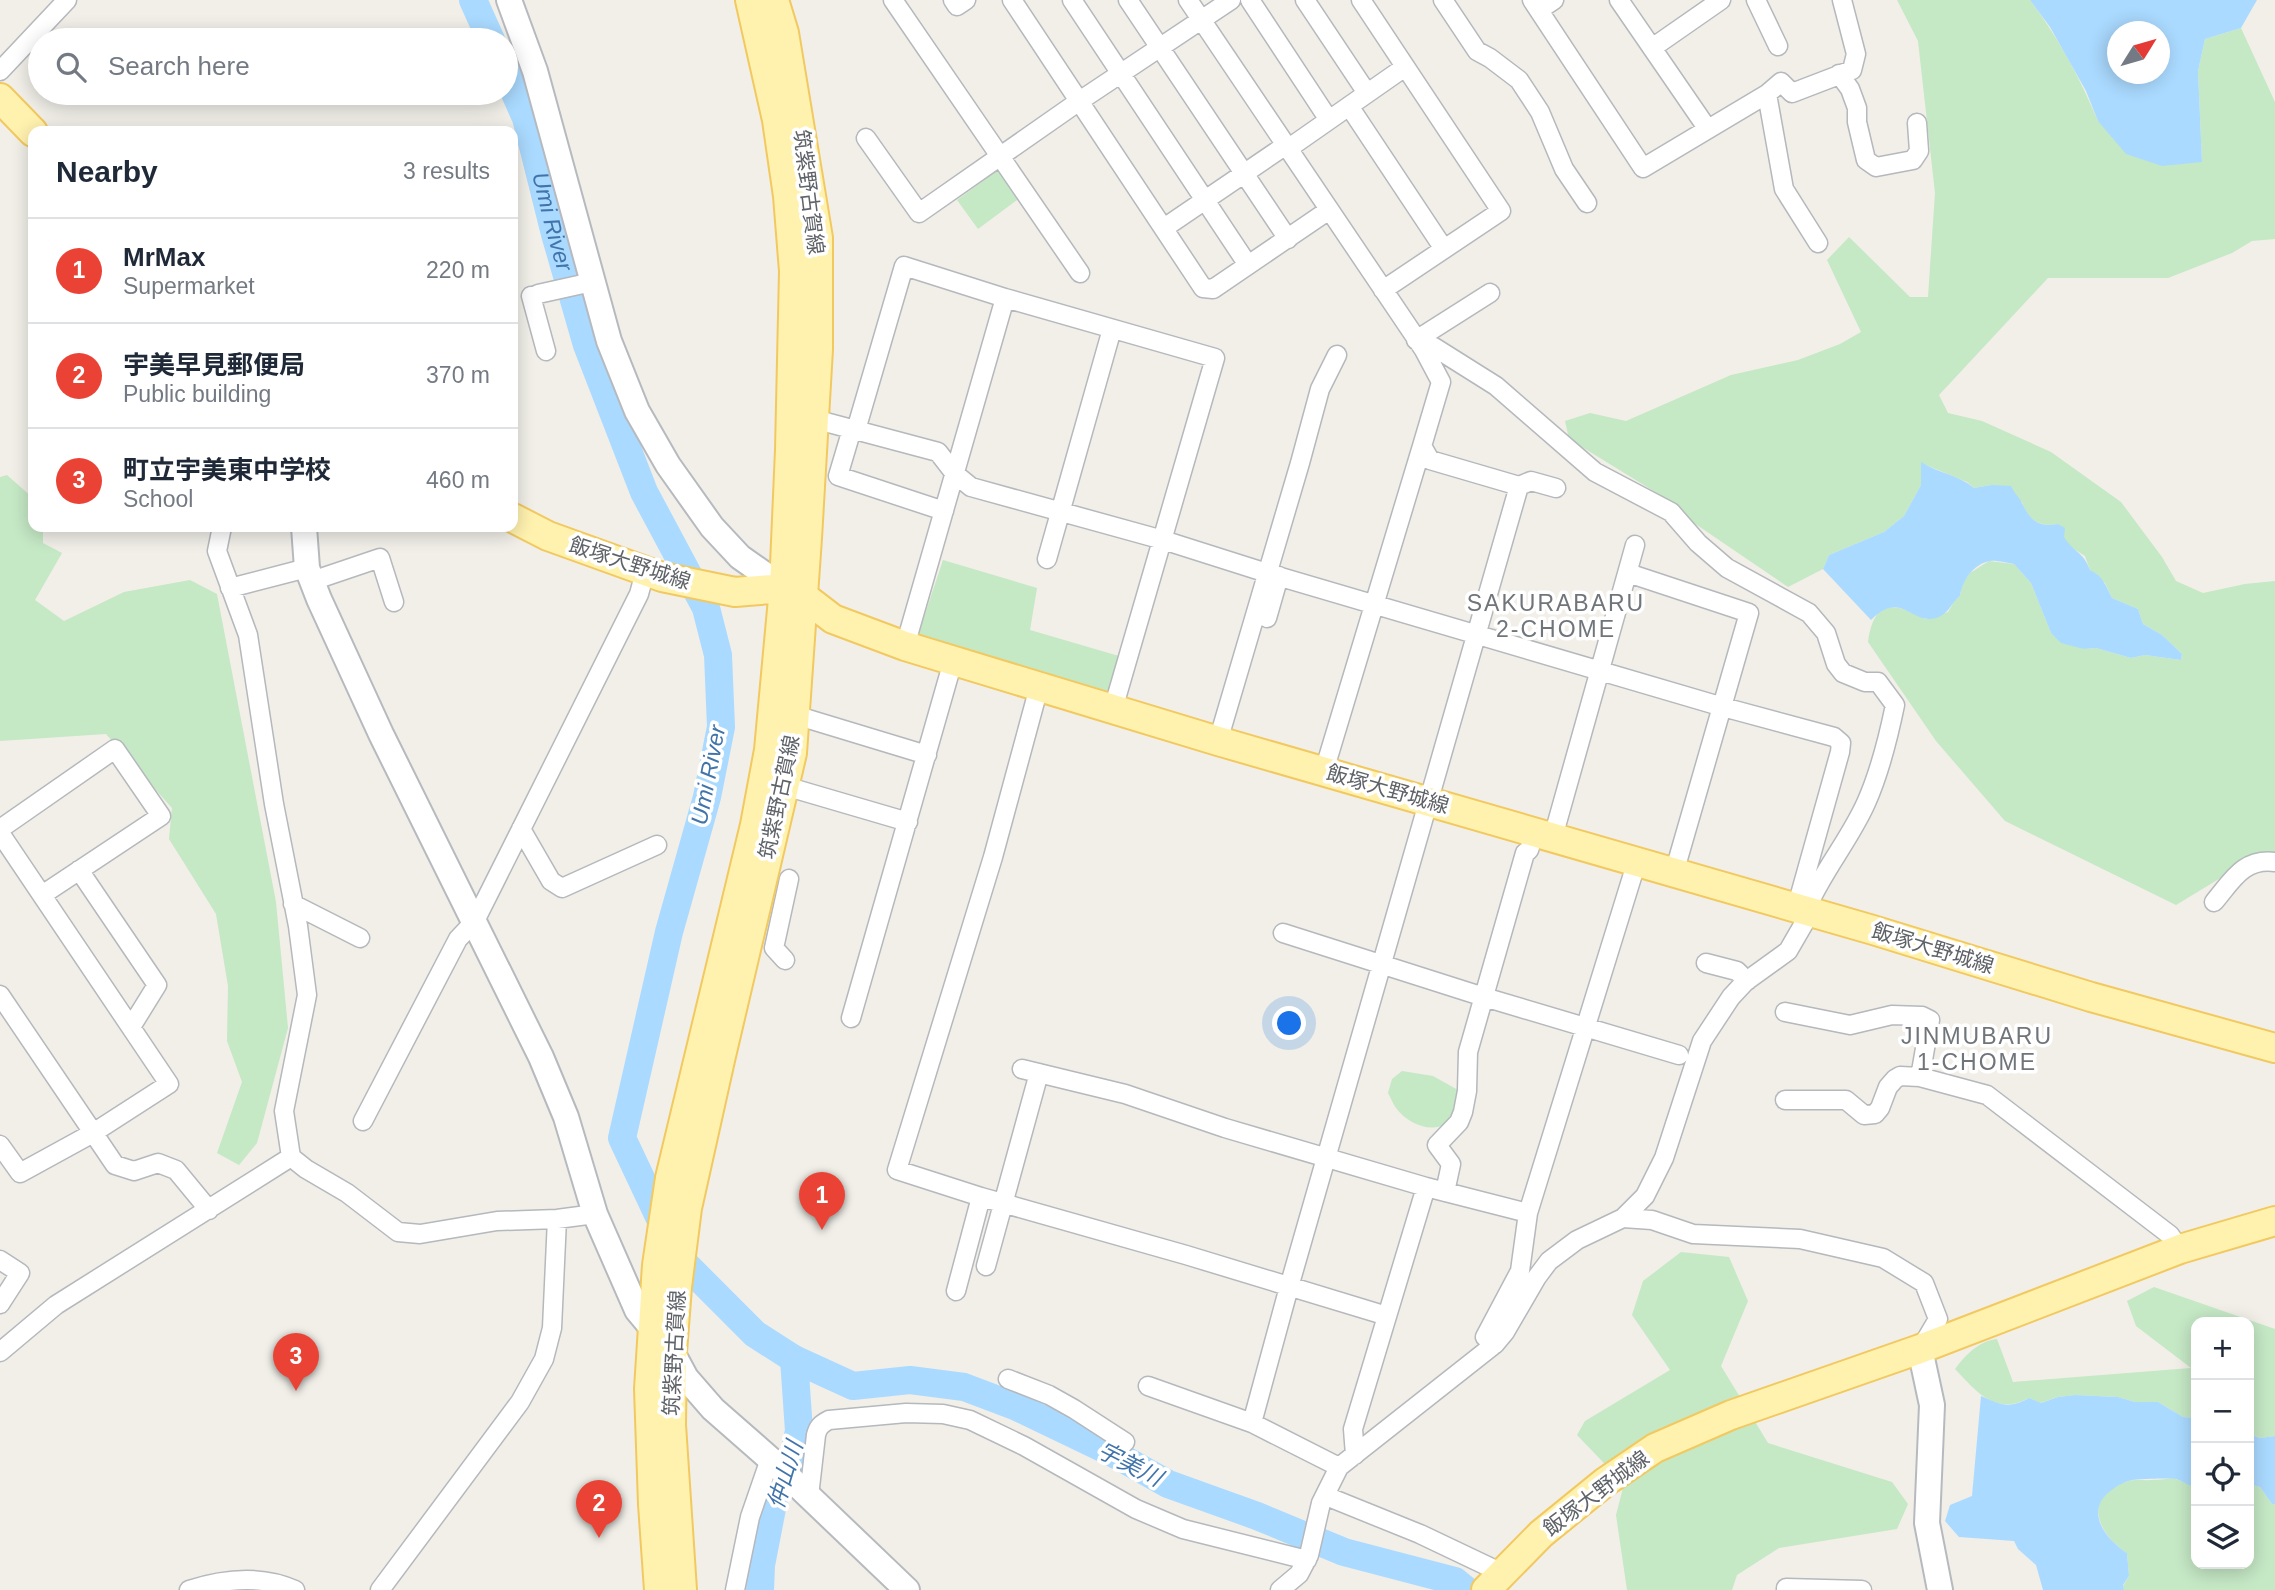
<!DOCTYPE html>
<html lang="en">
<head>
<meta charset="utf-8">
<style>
	body { margin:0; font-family:Arial,"Noto Sans JP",sans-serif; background:#f6f6f7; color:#1f2937 }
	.controls { position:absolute; right:21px; bottom:21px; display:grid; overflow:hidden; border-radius:14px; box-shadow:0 4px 18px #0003 }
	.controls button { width:63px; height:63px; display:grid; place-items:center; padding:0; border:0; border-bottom:2px solid #e0e1e3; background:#fff; color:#1f2937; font:35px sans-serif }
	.compass { position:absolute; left:2107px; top:21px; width:63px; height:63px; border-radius:50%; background:#fff; box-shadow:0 4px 18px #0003; rotate:53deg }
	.you { position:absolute; left:1290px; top:1024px; width:24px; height:24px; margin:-18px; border:5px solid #fff; border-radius:50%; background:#1a73e8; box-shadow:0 0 0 10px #1a73e833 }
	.badge { display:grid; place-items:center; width:46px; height:46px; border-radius:50%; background:#ea4335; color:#fff; font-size:23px; font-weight:700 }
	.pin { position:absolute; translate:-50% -58px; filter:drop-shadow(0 2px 4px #0008) }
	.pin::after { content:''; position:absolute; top:37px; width:24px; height:21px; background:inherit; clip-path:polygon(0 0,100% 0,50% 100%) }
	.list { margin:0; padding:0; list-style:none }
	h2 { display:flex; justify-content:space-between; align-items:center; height:91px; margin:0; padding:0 28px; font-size:30px }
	h2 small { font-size:23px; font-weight:400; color:#747a83 }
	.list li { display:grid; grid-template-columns:46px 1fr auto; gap:21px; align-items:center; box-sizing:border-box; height:105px; padding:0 28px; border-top:2px solid #e0e1e3 }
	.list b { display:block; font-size:26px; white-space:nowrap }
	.list p { margin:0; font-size:23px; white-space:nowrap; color:#747a83 }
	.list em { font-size:23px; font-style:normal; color:#747a83 }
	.icon { flex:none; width:38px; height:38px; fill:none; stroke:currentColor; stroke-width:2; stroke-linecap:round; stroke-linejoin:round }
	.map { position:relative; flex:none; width:2275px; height:1590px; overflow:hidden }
	.search { position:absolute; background:#fff; box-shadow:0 4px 18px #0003; left:28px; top:28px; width:490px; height:77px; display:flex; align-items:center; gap:18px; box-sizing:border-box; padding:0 24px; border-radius:38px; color:#747a83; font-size:26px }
	.panel { position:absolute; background:#fff; box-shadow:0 4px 18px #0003; left:28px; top:126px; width:490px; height:406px; border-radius:14px }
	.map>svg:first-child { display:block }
	.green { fill:#c5e8c5 }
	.water { fill:#aadaff; fill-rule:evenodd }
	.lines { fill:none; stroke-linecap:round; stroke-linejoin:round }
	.river { stroke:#aadaff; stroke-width:28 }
	.street-casing { stroke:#b5b8bc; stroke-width:21 }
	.secondary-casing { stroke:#b6babf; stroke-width:28 }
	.primary-casing { stroke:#f2c960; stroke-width:32 }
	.street { stroke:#fff; stroke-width:18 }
	.secondary { stroke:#fff; stroke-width:24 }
	.primary { stroke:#fff2af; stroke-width:28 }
	.labels { text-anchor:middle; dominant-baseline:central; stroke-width:7; stroke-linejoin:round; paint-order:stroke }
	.street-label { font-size:21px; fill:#5f6368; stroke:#fff }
	.water-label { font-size:23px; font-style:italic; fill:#4174aa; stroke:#fff }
	.neighbourhood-label { font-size:23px; letter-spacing:2px; fill:#70757a; stroke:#fff }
</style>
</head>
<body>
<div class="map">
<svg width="2275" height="1590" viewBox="0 0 2275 1590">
	<rect width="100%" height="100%" fill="#f1efe8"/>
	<path class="green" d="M1897,0H2030C2058,37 2080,78 2098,121L2202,162L2198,71L2205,39L2241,28L2275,102V239L2252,241L2232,253L2168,278H2048L1939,395L1948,413L1982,421L2051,452L2121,502L2162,557L2176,581L2203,593L2245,584L2275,581V858L2242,865L2176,905L2005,821L1936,741L1868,642C1874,600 1892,601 1925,619L1948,612L1955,600L1960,596L1962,584L1970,573L1989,561L2014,564L2031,583L2051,633L2084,649L2096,648L2131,658L2145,655L2181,660L2182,654L2162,635L2143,624L2138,609L2112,598L2105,583L2090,570L2085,556L2069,546L2063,537L2064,528L2058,524C2040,527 2028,521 2022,502L1991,485L1974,488L1967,482L1921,463V485L1904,516L1884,532L1829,555L1823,569L1788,587L1694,523L1665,498L1569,439L1565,421L1590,413L1626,421L1731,375L1798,360L1840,344L1861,332L1827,260L1849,237L1910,297H1928L1935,193L1918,41Z
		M1001,168L1021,197L978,229L957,200Z
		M7,475L33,498V527H43V543L62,553L35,600L64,621L124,592L190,580L217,594L276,902L288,1028L257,1143L239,1165L217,1153L242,1082L227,1041L228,986L216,914L169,839L172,808L106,734L0,741V477Z
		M943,560L1037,588L1030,630L1119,656L1107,696L916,641Z
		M1402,1071L1433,1076L1458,1090C1460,1098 1458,1103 1455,1111C1444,1139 1410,1127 1396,1108C1393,1104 1391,1098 1388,1093L1392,1079Z
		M1681,1252L1729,1257L1748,1301L1721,1366L1768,1443L1892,1482L1908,1504L1897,1529L1779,1548L1737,1575L1732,1590H1627L1616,1515L1624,1484L1577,1435L1585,1421L1670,1370L1632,1315L1643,1281Z
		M2154,1287L2275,1329V1436L2260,1438L2253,1435L2249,1436V1322H2196V1418L2183,1417L2158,1402H2135L2118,1397L2075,1395L2058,1397L2040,1403L2029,1398C1995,1416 1977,1392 1955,1369C1965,1355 1979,1341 1997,1339L2013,1382L2191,1368L2136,1326L2127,1301Z
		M2173,1478L2196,1487V1564H2249V1484L2260,1487L2272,1504H2275V1590H2124L2123,1586L2129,1576L2127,1553C2095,1532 2082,1494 2129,1481C2136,1479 2144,1481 2151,1480C2159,1480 2166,1479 2173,1478Z"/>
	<path class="water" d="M2030,0H2257L2241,28L2205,39L2198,71L2202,162L2162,166L2126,154L2098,121L2086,91L2050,27ZM2118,32H2160V74H2118Z
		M1921,462C1938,473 1959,475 1974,488L1991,485L2011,486C2014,493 2020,498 2023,505C2031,522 2040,527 2058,524L2065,528L2064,537C2074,553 2083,551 2090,570C2103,576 2106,586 2112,598L2138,609L2143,624L2162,635L2182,654L2181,660L2145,655L2131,658L2096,648L2084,649L2061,643L2051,633L2031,583L2014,564C2007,563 1996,560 1990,561C1973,564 1962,581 1960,596C1951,603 1949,614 1936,618C1911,625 1901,589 1871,620L1823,569L1829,555L1884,532L1904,516L1921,485Z
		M2075,1395L2118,1397L2135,1402H2158L2183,1417L2196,1418V1487C2188,1486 2183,1481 2176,1479C2173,1478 2138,1479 2133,1480C2126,1481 2118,1485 2113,1489C2083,1509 2104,1538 2127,1553L2129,1576L2123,1585L2124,1590H2043L2036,1565L2018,1549L2014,1541L1959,1537L1945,1521L1950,1505L1972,1496L1981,1396C2001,1405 2009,1409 2029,1398L2041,1403L2058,1397Z
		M2252,1435L2260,1438L2275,1436V1504H2272L2260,1487L2249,1484V1436Z"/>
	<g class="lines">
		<g class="river">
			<path d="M473,0L491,40"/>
			<path id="s1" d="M506,73L526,118L555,234L587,345L644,492L706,608L718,655L721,727L707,797L669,932L622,1138L678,1257L755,1334L794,1359L853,1386L910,1380L964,1387L1017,1407L1111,1452L1168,1484L1257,1516L1344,1552L1455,1581L1466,1590"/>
			<path d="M760,1590L761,1565L774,1498L793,1459L799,1431L794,1359"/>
		</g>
		<defs>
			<path id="street" d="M893,0L1080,273
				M953,0L957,6L966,0
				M1012,0L1203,288L1213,289L1329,210
				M1072,0L1248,265
				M1128,0L1288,239
				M1188,0L1424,350L1441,382L1422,446L1430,460L1519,486L1289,1287L1252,1423L1339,1467
				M1250,0L1329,120
				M1305,0L1367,93
				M1361,0L1501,211L1383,290
				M1443,0L1477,51L1490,58L1519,80L1540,112L1564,169L1587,203
				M1532,0L1643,168L1767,94L1784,189L1818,243
				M1619,0L1707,128
				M1756,0L1778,46
				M1539,10L1554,0
				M1652,48L1721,0
				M0,71L67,0
				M1839,74L1850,89L1857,108V122L1866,160L1876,167L1913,160L1919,151L1917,123
				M1767,94L1781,82L1792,93L1852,70L1856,54L1842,0
				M1349,106L1444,249
				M866,138L919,213L1078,102L1231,0
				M1289,148L1405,67
				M1164,228L1286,145
				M538,294L592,282
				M531,296L546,351
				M1416,340L1490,293
				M1424,350L1434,347L1496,386L1595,472L1671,512L1698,543L1727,568L1809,613L1826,633L1836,664L1843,673L1865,682H1878L1895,705C1888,739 1880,772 1866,803C1849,841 1821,873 1805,912
				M814,419L938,452L955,474L971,487L1163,540L1267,573L1723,707L1834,737L1841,743L1840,752L1796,909
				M852,429L838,476L944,511
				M856,430L904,266L1005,298L1215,358L1113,709
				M1519,486L1531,481L1556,488
				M222,527L217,551L248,635L274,804L298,926L307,995L284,1111L291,1157L306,1169L347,1193L398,1232L420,1234L497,1221L557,1219L595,1214
				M1047,559L1112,329
				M1628,573L1749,613L1674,873
				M312,581L380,558L394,602
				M230,588L307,568
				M1267,618L1279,576
				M905,646L1005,298
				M1039,687L993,857L897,1170L981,1197L1186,1255L1387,1316
				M795,715L927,755
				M1218,741L1300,463L1320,389L1337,355
				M1324,771L1422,446
				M785,786L908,822
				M0,829L115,749L161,816L42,895
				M521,829L551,881L562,888L657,845
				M0,833L169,1084L93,1133L20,1173L0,1145
				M1553,837L1635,545
				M79,870L157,985L131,1027
				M2214,902C2232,881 2243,858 2275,862
				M293,904L360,938
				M1283,933L1484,997L1679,1055
				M785,960L774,948L789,879
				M1706,963L1737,971L1747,981
				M0,995L115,1165L134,1171L158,1163L176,1170L209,1210
				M1785,1012L1850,1025L1892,1015L1922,1016L1930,1020L1920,1077
				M851,1018L953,661
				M1022,1069L1125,1094L1225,1128L1426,1187L1528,1213
				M1785,1100H1846L1864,1115L1875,1114L1880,1108L1888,1087L1895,1079L1900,1076L1920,1077L1987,1095L2170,1235L2180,1249
				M363,1121L458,939L475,921L639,594L645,572
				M1445,1192L1451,1164L1437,1145L1459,1122L1463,1112L1467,1091L1468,1052L1525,853L1529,850L1535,832
				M1623,1218L1652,1220L1693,1234L1800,1239L1883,1258L1924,1283L1938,1319L1921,1348
				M0,1260L20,1273L0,1304
				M986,1266L1039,1073
				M956,1291L981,1197
				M1495,1344L1485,1337L1520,1271L1528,1213L1637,861
				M0,1352L56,1305L291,1157
				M1008,1379L1049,1395L1074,1409L1125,1442
				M1148,1386L1252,1423
				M1355,1455L1353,1429L1426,1187
				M809,1496L816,1435C818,1427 821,1424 829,1420L906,1413L943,1414L970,1420L1024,1446L1136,1509L1183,1529L1307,1560
				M1326,1496L1420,1534L1502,1573
				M189,1590C223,1579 262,1575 295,1590
				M380,1590L520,1402L544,1359L552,1328L557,1219
				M735,1590L750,1517L770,1459
				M1280,1590L1299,1574L1309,1555L1321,1503L1339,1467L1495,1344L1505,1332L1537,1277L1549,1261L1577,1240L1623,1218L1645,1196L1664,1158L1702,1041L1731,997L1745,982L1788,951L1810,913
				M1786,1590V1588L1862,1590"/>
			<path id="secondary" d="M509,0L535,71L609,341L637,411L668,465L712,527L740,557L784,588
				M304,527L307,568L319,599L381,734L541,1057L566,1117L595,1214L637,1310L672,1352L686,1378L713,1409L770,1459L907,1590
				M1920,1349L1932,1405L1927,1523L1940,1590"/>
			<path id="primary" d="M0,98L33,132
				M513,518L548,536L662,577L735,592L784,588L803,596L833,619L905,646L1218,741L1873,930L2091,997L2275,1048
				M659,1590L653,1504L649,1389L657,1265L670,1178L755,825L769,750L784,588L790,450L794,271L788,196L777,120L750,0
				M682,1590L671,1425L672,1352L677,1287L687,1208L720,1060L792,753L807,538L818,349V238L784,33L774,0
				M1486,1590L1541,1534L1605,1482L1655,1448L1731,1415L1920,1349L2180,1249L2275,1221"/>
		</defs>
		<use href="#street" class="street-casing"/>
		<use href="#secondary" class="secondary-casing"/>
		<use href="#primary" class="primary-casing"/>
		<use href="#street" class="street"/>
		<use href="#secondary" class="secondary"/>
		<use href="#primary" class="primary"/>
	</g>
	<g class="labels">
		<g class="street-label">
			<text transform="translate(809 192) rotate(83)">筑紫野古賀線</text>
			<text transform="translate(630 563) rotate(18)">飯塚大野城線</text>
			<text transform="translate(1388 789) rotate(16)">飯塚大野城線</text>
			<text transform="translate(779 797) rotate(-78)">筑紫野古賀線</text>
			<text transform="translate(1933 948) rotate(17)">飯塚大野城線</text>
			<text transform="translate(674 1353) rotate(-87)">筑紫野古賀線</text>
			<text transform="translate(1596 1493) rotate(-37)">飯塚大野城線</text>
		</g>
		<g class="water-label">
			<text stroke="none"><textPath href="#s1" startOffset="156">Umi River</textPath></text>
			<text transform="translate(708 775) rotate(-79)">Umi River</text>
			<text transform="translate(1130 1464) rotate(27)">宇美川</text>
			<text transform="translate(785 1475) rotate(-73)">仲山川</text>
		</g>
		<g class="neighbourhood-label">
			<text x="1556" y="603">SAKURABARU<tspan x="1556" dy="26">2-CHOME</tspan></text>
			<text x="1977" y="1036">JINMUBARU<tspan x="1977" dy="26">1-CHOME</tspan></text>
		</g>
	</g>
</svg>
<div class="controls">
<button>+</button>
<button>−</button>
<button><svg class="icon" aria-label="locate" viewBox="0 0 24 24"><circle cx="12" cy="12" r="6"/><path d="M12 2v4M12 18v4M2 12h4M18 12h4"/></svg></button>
<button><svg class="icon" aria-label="layers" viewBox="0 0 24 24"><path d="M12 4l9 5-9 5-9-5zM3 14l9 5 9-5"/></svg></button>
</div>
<svg class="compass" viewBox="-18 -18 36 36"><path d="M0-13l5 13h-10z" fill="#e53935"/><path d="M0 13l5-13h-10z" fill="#747a83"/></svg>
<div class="you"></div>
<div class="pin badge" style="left:822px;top:1230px">1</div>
<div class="pin badge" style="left:599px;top:1538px">2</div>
<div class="pin badge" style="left:296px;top:1391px">3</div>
<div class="search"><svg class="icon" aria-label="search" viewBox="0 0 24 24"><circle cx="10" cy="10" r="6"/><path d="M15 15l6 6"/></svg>Search here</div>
<section class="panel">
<h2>Nearby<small>3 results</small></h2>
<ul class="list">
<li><span class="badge">1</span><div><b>MrMax</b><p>Supermarket</p></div><em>220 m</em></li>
<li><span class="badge">2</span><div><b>宇美早見郵便局</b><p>Public building</p></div><em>370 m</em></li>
<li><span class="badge">3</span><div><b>町立宇美東中学校</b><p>School</p></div><em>460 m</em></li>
</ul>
</section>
</div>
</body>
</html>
